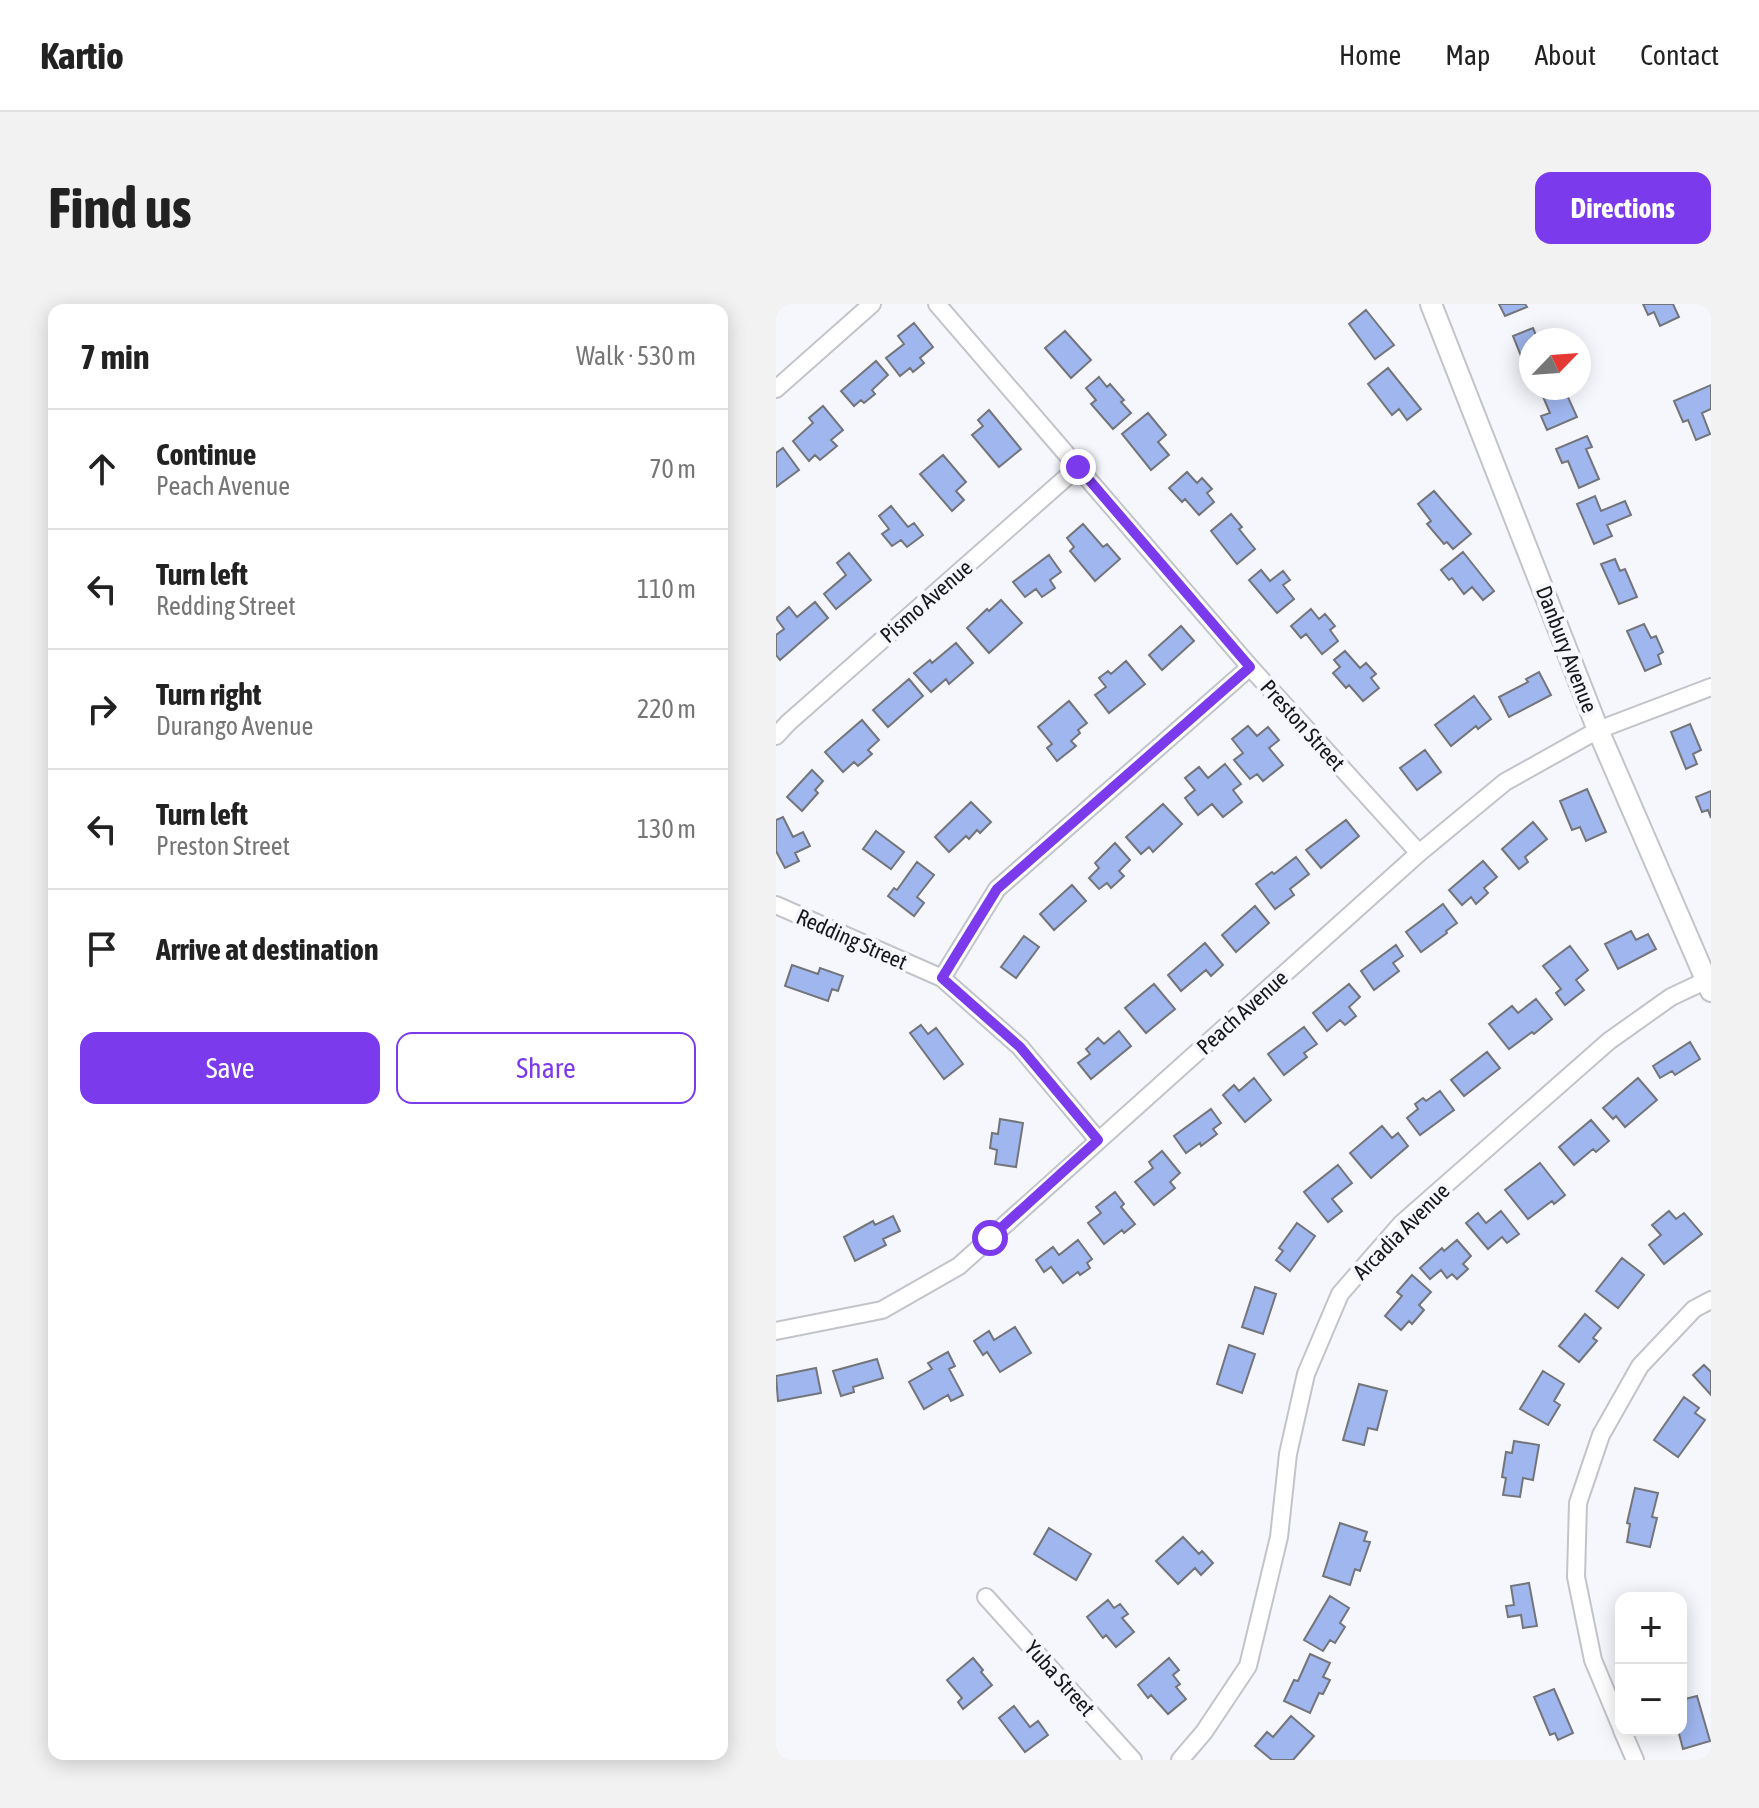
<!DOCTYPE html>
<html lang="en">
<head>
<meta charset="utf-8">
<style>
	body { margin:0; font-family:"Asap Condensed",sans-serif; background:#f2f2f2; color:#222 }
	.controls { position:absolute; right:24px; bottom:24px; display:grid; overflow:hidden; border-radius:16px; box-shadow:0 4px 20px #0003 }
	.controls button { width:72px; height:72px; display:grid; place-items:center; padding:0; border:0; border-bottom:2px solid #e0e0e0; background:#fff; color:#222; font:40px sans-serif }
	.compass { position:absolute; left:743px; top:24px; width:72px; height:72px; border-radius:50%; background:#fff; box-shadow:0 4px 20px #0003; rotate:65deg }
	.stop { position:absolute; width:24px; height:24px; margin:-18px; border:6px solid #7c3aed; border-radius:50%; background:#fff }
	.stop.end { background:#7c3aed; border-color:#fff; box-shadow:0 2px 8px #0008 }
	.list { margin:0; padding:0; list-style:none }
	h2 { display:flex; justify-content:space-between; align-items:center; height:104px; margin:0; padding:0 32px; font-size:34px }
	h2 small { font-size:26px; font-weight:400; color:#767676 }
	.list li { display:grid; grid-template-columns:52px 1fr auto; gap:24px; align-items:center; box-sizing:border-box; height:120px; padding:0 32px; border-top:2px solid #e0e0e0 }
	.list b { display:block; font-size:30px; white-space:nowrap }
	.list p { margin:0; font-size:26px; white-space:nowrap; color:#767676 }
	.list em { font-size:26px; font-style:normal; color:#767676 }
	.actions { display:flex; gap:16px; padding:24px 32px }
	.actions a { flex:1; padding:18px 0; border:2px solid #7c3aed; border-radius:16px; text-align:center; font-size:28px; color:#7c3aed }
	.actions .main { background:#7c3aed; color:#fff }
	.icon { flex:none; width:44px; height:44px; fill:none; stroke:currentColor; stroke-width:2; stroke-linecap:round; stroke-linejoin:round }
	.map { position:relative; flex:none; width:935px; height:1456px; overflow:hidden; border-radius:16px }
	header { display:flex; align-items:center; gap:48px; box-sizing:border-box; height:112px; padding:0 40px; background:#fff; border-bottom:2px solid #e0e0e0 }
	header strong { font-size:38px }
	nav { display:flex; gap:44px; margin-inline-start:auto; font-size:28px }
	.intro { display:flex; align-items:center; justify-content:space-between; box-sizing:border-box; height:192px; padding:0 48px }
	h1 { margin:0; font-size:56px }
	.button { padding:20px 36px; border-radius:16px; background:#7c3aed; color:#fff; font-size:28px; font-weight:700 }
	main { display:flex; gap:48px; padding:0 48px }
	aside { flex:1; background:#fff; border-radius:16px; box-shadow:0 4px 20px #0003 }
	.map>svg:first-child { display:block }
	.building { fill:#9fb6ee; stroke:#73757a; stroke-width:2 }
	.lines { fill:none; stroke-linecap:round; stroke-linejoin:round }
	.minor-casing { stroke:#c2c4c9; stroke-width:20 }
	.tertiary-casing { stroke:#c2c4c9; stroke-width:24 }
	.minor { stroke:#fff; stroke-width:16 }
	.tertiary { stroke:#fff; stroke-width:20 }
	.route { stroke:#7c3aed; stroke-width:10 }
	.labels { text-anchor:middle; dominant-baseline:central; stroke-width:8; stroke-linejoin:round; paint-order:stroke }
	.street-label { font-size:22px; fill:#161718; stroke:#f5f7fc }
</style>
</head>
<body>
<header>
<strong>Kartio</strong>
<nav><a>Home</a><a>Map</a><a>About</a><a>Contact</a></nav>
</header>
<div class="intro"><h1>Find us</h1><a class="button">Directions</a></div>
<main>
<aside>
<h2>7 min<small>Walk · 530 m</small></h2>
<ul class="list">
<li><svg class="icon" aria-label="ahead" viewBox="0 0 24 24"><path d="M12 20V5M6 11l6-6 6 6"/></svg><div><b>Continue</b><p>Peach Avenue</p></div><em>70 m</em></li>
<li><svg class="icon" aria-label="left" viewBox="0 0 24 24"><path d="M17 20v-9H6M10 6l-5 5 5 5"/></svg><div><b>Turn left</b><p>Redding Street</p></div><em>110 m</em></li>
<li><svg class="icon" aria-label="right" viewBox="0 0 24 24"><path d="M7 20v-9h11M14 6l5 5-5 5"/></svg><div><b>Turn right</b><p>Durango Avenue</p></div><em>220 m</em></li>
<li><svg class="icon" aria-label="left" viewBox="0 0 24 24"><path d="M17 20v-9H6M10 6l-5 5 5 5"/></svg><div><b>Turn left</b><p>Preston Street</p></div><em>130 m</em></li>
<li><svg class="icon" aria-label="arrive" viewBox="0 0 24 24"><path d="M6 21V4h12l-3 4 3 4H6"/></svg><div><b>Arrive at destination</b></div></li>
</ul>
<div class="actions"><a class="main">Save</a><a>Share</a></div>
</aside>
<div class="map">
<svg width="935" height="1456" viewBox="0 0 935 1456">
	<rect width="100%" height="100%" fill="#f5f7fc"/>
	<path class="building" d="M723,0H749L751,3L729,12Z
		M867,0H897L903,13L884,22L878,8L872,11Z
		M590,6L618,41L599,55L573,20Z
		M138,19L157,43L144,54L148,59L137,68L134,64L124,72L110,54L128,40L122,32Z
		M757,24L762,36H755V65L751,67L737,32Z
		M289,27L315,56L295,74L269,44Z
		M100,57L112,71L96,86L99,90L88,99L85,96L78,102L65,87Z
		M612,64L645,105L631,116L623,105L616,111L592,80Z
		M323,73L331,83L334,80L348,96L345,98L355,109L337,125L315,100L320,96L310,84Z
		M935,81V105L926,109L934,130L920,136L912,116L907,118L898,97Z
		M775,84H782L786,93L791,91L801,113L771,126L765,112L774,109L765,88Z
		M47,102L67,126L55,136L61,142L44,156L39,151L33,157L17,137L37,119L33,114Z
		M213,106L245,145L223,163L196,131L207,122L202,116Z
		M372,109L390,131L382,138L393,151L375,166L346,130Z
		M811,132L816,143L810,145L823,175L803,184L792,157L786,159L780,145Z
		M7,144L23,166L0,183V149Z
		M167,151L190,178L180,187L188,196L176,207L144,170Z
		M411,168L421,179L426,174L436,185L431,189L438,198L423,211L409,195L406,198L393,184Z
		M658,187L695,230L677,245L671,238L668,240L651,220L655,217L642,200Z
		M819,192L825,207L849,197L855,211L831,221L836,232L818,240L801,200Z
		M115,202L132,223L138,219L147,231L131,243L125,236L116,242L106,230L113,225L103,212Z
		M455,210L466,223L463,225L479,245L461,260L435,227Z
		M307,220L327,243L331,240L344,255L319,277L294,247L298,243L291,234Z
		M687,248L718,287L707,296L696,283L688,290L676,274L673,276L665,266Z
		M73,249L95,276L60,305L48,290L70,271L61,259Z
		M273,251L285,268L274,276L279,284L266,293L260,285L249,293L237,278Z
		M839,255L844,267L849,265L861,293L843,300L825,260Z
		M485,266L494,277L507,267L514,276L507,281L518,295L501,309L473,276Z
		M225,296L246,319L213,349L191,324L211,305L213,307Z
		M39,298L52,314L4,356L0,351V331L8,325L0,314L13,303L21,313Z
		M535,305L543,315L549,310L559,322L554,326L562,337L546,350L530,330L525,334L515,322Z
		M868,320L875,334L880,332L887,348L882,351L885,360L869,367L851,327Z
		M405,322L418,337L386,366L373,351Z
		M180,339L197,359L173,380L170,375L155,388L138,369L154,356L156,359Z
		M569,347L584,364L590,359L600,370L595,374L603,384L587,397L573,381L570,384L557,369L564,363L558,356Z
		M350,357L369,380L333,409L319,391L330,383L323,374L332,367L335,370Z
		M763,368L775,391L733,413L723,393L752,378L750,375Z
		M133,375L147,392L112,423L97,406Z
		M698,392L715,415L702,425L700,422L675,442L659,421Z
		M293,397L311,419L302,426L304,429L295,437L300,442L281,457L271,444L276,440L262,423Z
		M86,416L103,436L92,446L96,450L82,462L78,458L67,468L49,448Z
		M914,420L925,446L917,450L921,460L910,465L895,428Z
		M472,422L481,432L492,423L503,436L493,444L507,461L487,477L481,470L474,475L458,456L467,449L456,435Z
		M649,446L665,468L641,486L624,464Z
		M449,460L465,480L457,486L466,498L447,513L436,500L422,511L409,494L419,486L409,474L423,463L432,474Z
		M36,466L47,477L39,486L42,489L26,507L11,493Z
		M811,485L830,528L810,537L804,523L796,526L784,497Z
		M935,487V514L932,506L926,508L920,493Z
		M195,498L215,518L204,529L201,526L193,535L190,532L173,548L159,533Z
		M387,500L406,520L377,548L373,543L365,550L350,533Z
		M7,513L17,533L27,528L34,542L19,549L23,557L9,564L0,547V516Z
		M570,516L583,532L545,564L530,546Z
		M757,518L771,535L749,553L752,558L743,565L726,545Z
		M100,527L128,548L115,565L87,545Z
		M339,539L354,556L343,567L348,572L335,584L331,579L323,585L313,574L323,564L319,559Z
		M520,553L533,570L514,585L518,591L499,605L480,580L496,568L498,570Z
		M707,557L721,573L708,584L712,589L700,600L695,593L686,601L673,586Z
		M141,558L158,571L141,593L148,599L138,612L112,592L118,584L121,586Z
		M296,581L310,597L278,626L264,610Z
		M667,600L681,619L670,627L671,629L645,648L630,628Z
		M479,602L493,619L460,648L446,631Z
		M855,627L860,636L872,630L880,645L842,665L829,640Z
		M248,632L263,643L240,674L225,663Z
		M429,639L447,661L435,672L430,666L405,687L392,671Z
		M620,641L627,652L617,659L623,667L598,686L585,667Z
		M794,642L812,666L800,676L808,686L789,701L780,689L785,685L767,662Z
		M16,661L42,670L44,664L67,672L62,687L56,685L52,697L9,682Z
		M378,680L399,705L370,729L349,704Z
		M573,680L584,693L573,703L580,712L569,721L564,716L551,727L537,709Z
		M760,695L776,715L758,730L756,728L733,745L713,720L736,702L742,709Z
		M145,721L152,730L160,724L187,760L168,775L134,729Z
		M528,723L541,740L528,749L531,753L508,771L492,750Z
		M343,727L355,742L315,775L302,759L314,750L310,745L322,734L328,740Z
		M914,738L924,755L899,771L896,767L884,774L877,762Z
		M711,748L724,764L688,792L675,776Z
		M478,774L495,796L469,818L447,791L458,781L463,787Z
		M862,774L881,796L849,823L840,812L837,815L827,804Z
		M664,787L678,806L644,831L631,814L642,805L639,800L647,794L650,797Z
		M435,805L445,819L437,825L441,830L425,842L424,839L410,849L398,832Z
		M224,815L247,819L240,863L219,860L221,846L214,844L216,829L222,830Z
		M815,816L833,837L820,848L817,845L798,861L783,843Z
		M606,822L616,834L622,829L632,842L595,874L574,849Z
		M386,847L404,869L394,878L399,884L378,901L359,878L377,864L373,858Z
		M764,859L789,891L778,900L776,897L752,915L729,886Z
		M562,861L576,879L556,895L566,907L552,918L528,888Z
		M339,888L348,900L345,903L359,920L348,929L346,926L328,940L312,919L325,909L320,903Z
		M725,907L743,930L731,939L726,933L712,945L690,919L702,909L710,919Z
		M893,907L900,915L908,909L926,930L888,960L873,941L885,931L876,921Z
		M117,912L124,927L107,935L110,941L79,957L68,933L97,917L99,921Z
		M521,919L539,932L514,967L500,956L507,947L503,944Z
		M302,936L316,955L311,959L314,964L304,971L302,968L287,979L275,963L268,968L260,956L277,943L283,951Z
		M681,936L695,952L687,960L692,965L681,975L676,970L671,974L665,966L654,975L644,964L666,944L668,947Z
		M846,954L868,971L842,1004L820,987Z
		M636,971L655,988L643,1001L648,1006L636,1020L633,1017L625,1026L609,1012L626,992L621,988Z
		M479,983L500,990L487,1030L466,1023Z
		M809,1010L825,1024L817,1034L821,1037L803,1058L783,1042Z
		M239,1023L255,1049L224,1068L211,1048L207,1051L198,1037L213,1027L218,1036Z
		M453,1041L479,1050L466,1089L441,1080Z
		M172,1048L179,1062L173,1065L187,1091L175,1097L172,1091L148,1105L133,1078L156,1065L152,1059Z
		M101,1055L107,1074L77,1083L78,1088L65,1092L57,1067Z
		M928,1061L935,1068V1091L917,1071Z
		M40,1064L45,1089L2,1097L0,1072Z
		M767,1067L788,1080L778,1097L784,1101L772,1121L744,1105Z
		M583,1080L611,1087L601,1126L592,1124L588,1141L567,1136Z
		M908,1093L923,1104L919,1109L929,1116L902,1153L878,1136Z
		M738,1137L763,1141L757,1176L747,1174L744,1193L727,1191L730,1174L726,1173L730,1148L736,1149Z
		M859,1184L882,1189L876,1213L881,1214L874,1243L851,1238L854,1220L851,1219Z
		M564,1219L591,1228L588,1237L594,1238L584,1267L579,1265L574,1281L547,1272Z
		M273,1224L315,1250L300,1276L258,1250Z
		M407,1233L423,1250L426,1247L437,1259L425,1271L419,1264L402,1280L380,1257Z
		M753,1279L761,1322L747,1324L745,1311L732,1313L730,1302L738,1301L735,1282Z
		M554,1292L573,1304L564,1319L569,1323L559,1339L554,1336L547,1347L528,1336Z
		M332,1296L338,1304L344,1300L352,1310L346,1314L358,1328L340,1343L330,1331L327,1334L311,1313Z
		M534,1350L554,1359L547,1373L554,1376L547,1390L543,1389L534,1409L508,1397L518,1376L522,1377Z
		M197,1354L207,1366L205,1368L216,1381L187,1405L182,1398L186,1394L171,1376Z
		M393,1354L403,1366L397,1371L404,1380L400,1383L410,1395L392,1410L375,1391L372,1394L362,1381Z
		M778,1385L797,1429L782,1436L779,1429L774,1431L758,1393Z
		M921,1392L934,1437L907,1445L902,1426H905V1396Z
		M238,1402L254,1423L262,1417L272,1431L249,1448L223,1414Z
		M515,1412L538,1432L517,1456H496L479,1442L491,1428L497,1433Z"/>
	<g class="lines">
		<defs>
			<path id="minor" d="M161,0L474,363L643,549
				M0,85L96,0
				M0,432L12,419L302,163
				M0,601L166,674L244,743L322,836
				M166,674L221,585L474,363
				M0,1027L106,1006L183,962L643,549L729,478L822,426L935,383
				M210,1293L357,1456
				M845,1423L817,1356L800,1273L802,1199L825,1131L864,1062L918,1005L935,996
				M846,1426L859,1456
				M404,1456L428,1428L472,1362L503,1233L512,1150L530,1070L564,990L625,920L833,737L895,693L931,676"/>
			<path id="tertiary" d="M655,0L822,426L935,687"/>
		</defs>
		<use href="#minor" class="minor-casing"/>
		<use href="#tertiary" class="tertiary-casing"/>
		<use href="#minor" class="minor"/>
		<use href="#tertiary" class="tertiary"/>
	</g>
	<g class="lines">
		<path class="route" d="M214,934L322,836L244,743L166,674L221,585L474,363L302,163"/>
	</g>
	<g class="labels">
		<g class="street-label">
			<text transform="translate(150 297) rotate(-41)">Pismo Avenue</text>
			<text transform="translate(791 345) rotate(69)">Danbury Avenue</text>
			<text transform="translate(527 421) rotate(48)">Preston Street</text>
			<text transform="translate(76 635) rotate(24)">Redding Street</text>
			<text transform="translate(466 708) rotate(-42)">Peach Avenue</text>
			<text transform="translate(625 927) rotate(-45)">Arcadia Avenue</text>
			<text transform="translate(284 1374) rotate(48)">Yuba Street</text>
		</g>
	</g>
</svg>
<div class="controls">
<button>+</button>
<button>−</button>
</div>
<svg class="compass" viewBox="-18 -18 36 36"><path d="M0-13l5 13h-10z" fill="#e53935"/><path d="M0 13l5-13h-10z" fill="#767676"/></svg>
<div class="stop" style="left:214px;top:934px"></div>
<div class="stop end" style="left:302px;top:163px"></div>
</div>
</main>
</body>
</html>
